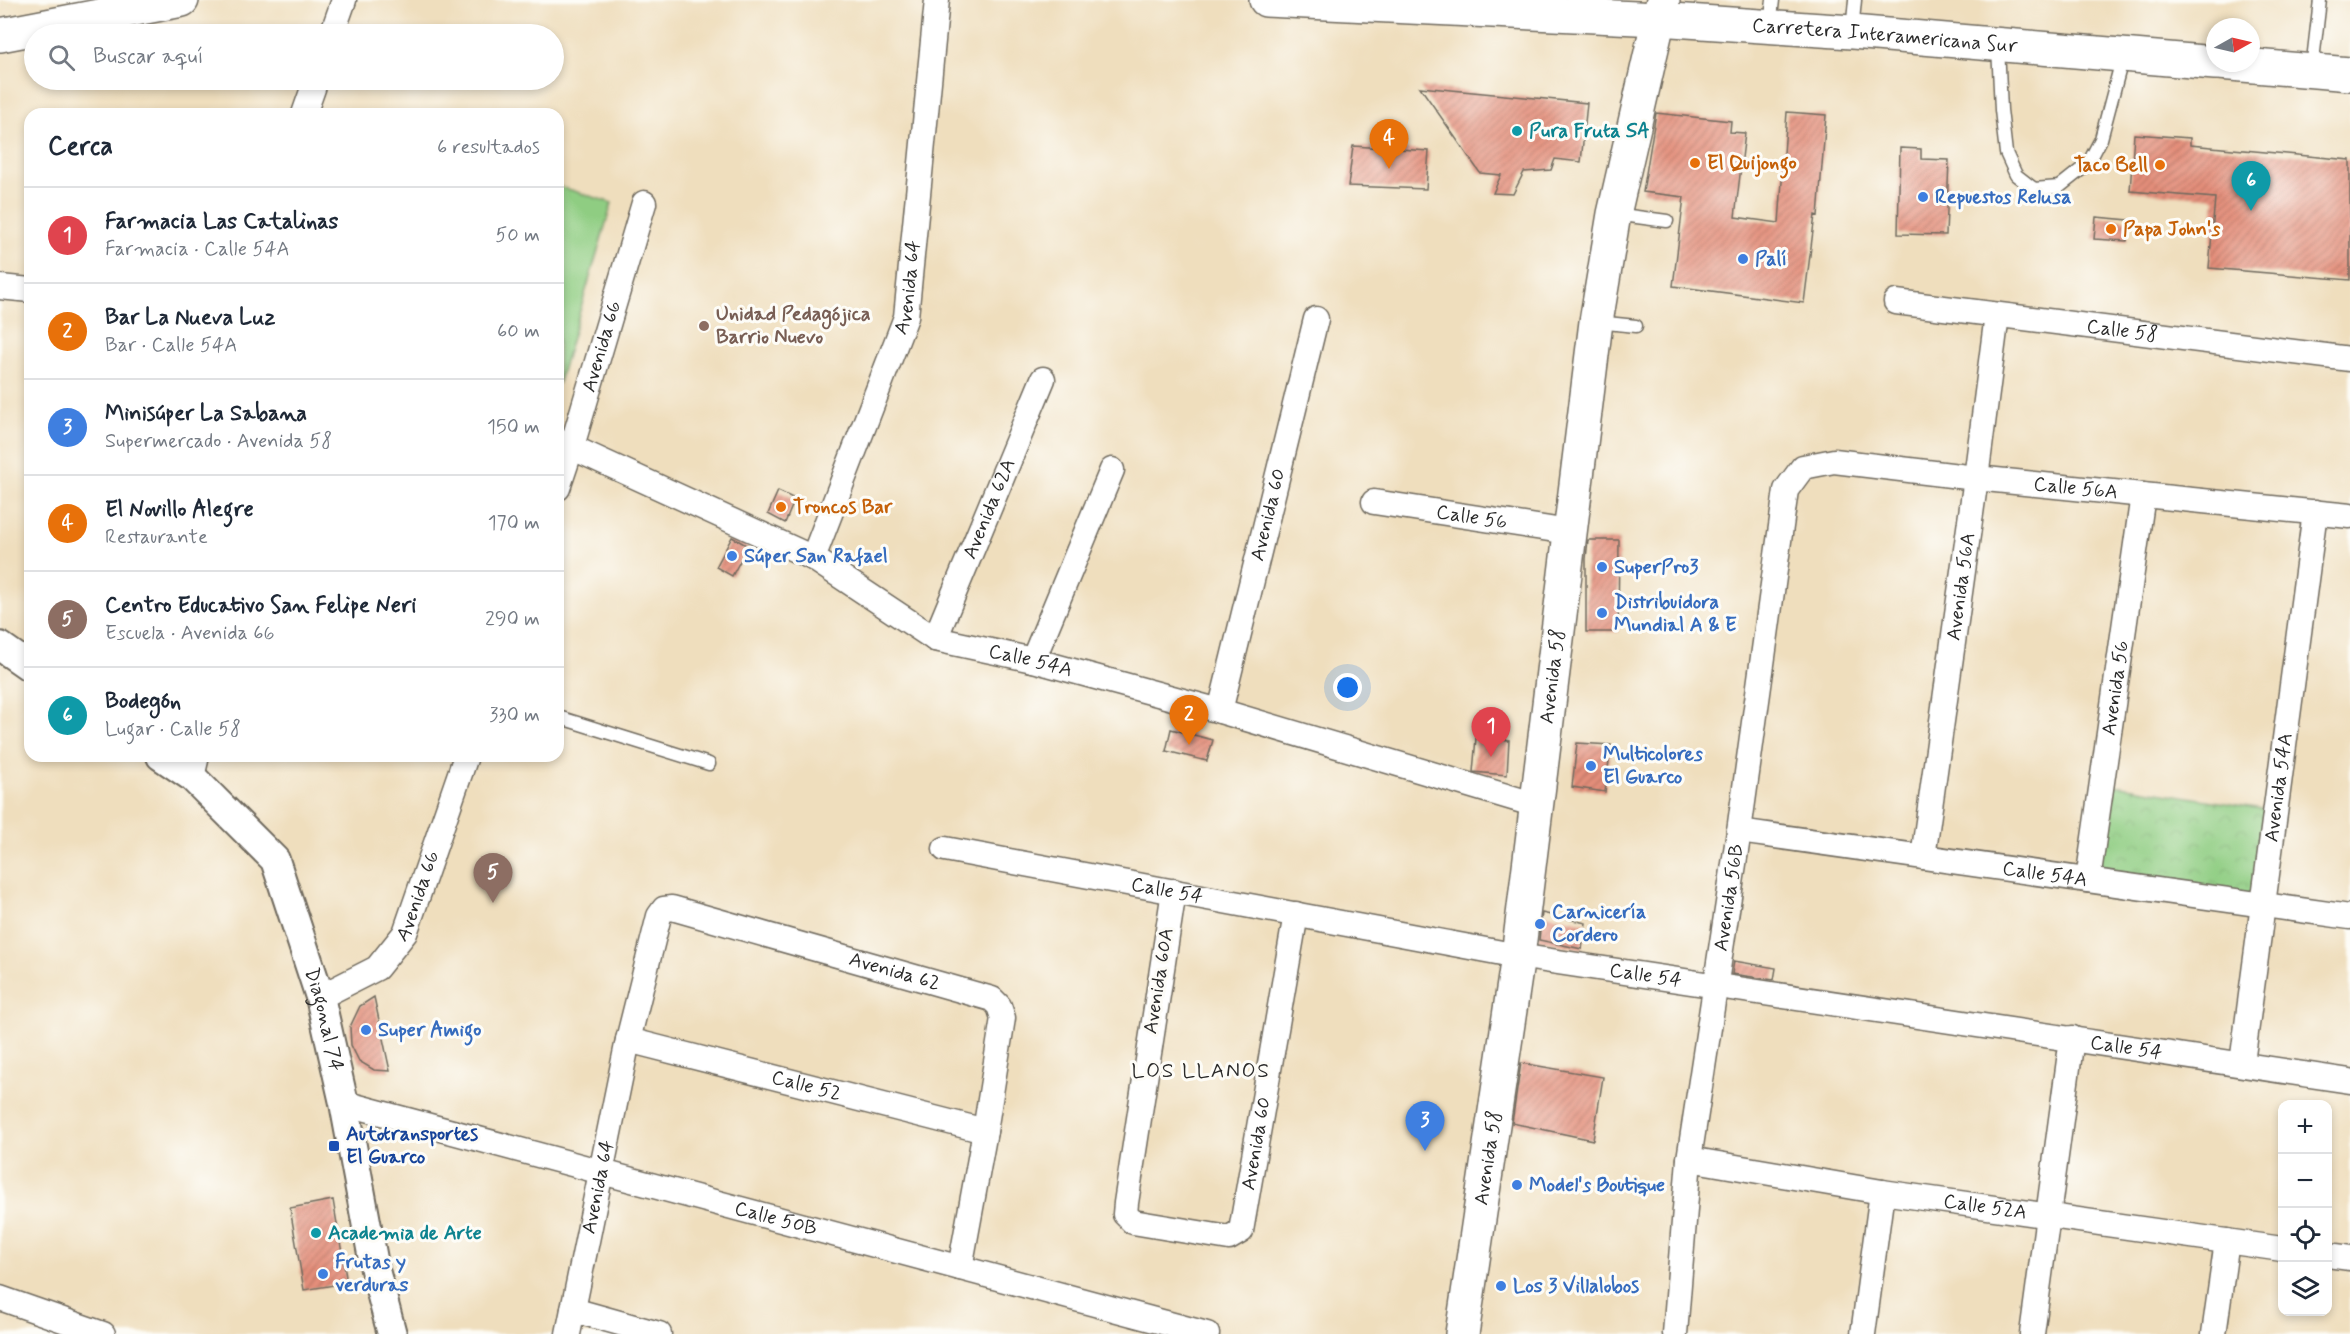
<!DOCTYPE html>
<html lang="es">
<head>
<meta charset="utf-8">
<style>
	body { margin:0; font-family:Mynerve,sans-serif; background:#f6f6f7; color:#1f2937 }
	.controls { position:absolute; right:18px; bottom:18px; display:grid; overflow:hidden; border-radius:12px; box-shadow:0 3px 9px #0003 }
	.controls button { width:54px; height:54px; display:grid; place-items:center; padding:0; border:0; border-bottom:2px solid #e0e1e3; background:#fff; color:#1f2937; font:30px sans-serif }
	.compass { position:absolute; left:2206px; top:18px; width:54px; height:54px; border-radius:50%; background:#fff; box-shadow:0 3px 9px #0003; rotate:82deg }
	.you { position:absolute; left:1348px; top:688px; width:21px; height:21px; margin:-15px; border:4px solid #fff; border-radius:50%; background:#1a73e8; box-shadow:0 0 0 9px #1a73e833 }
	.badge { display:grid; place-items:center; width:39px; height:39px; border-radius:50%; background:#ea580c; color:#fff; font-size:20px; font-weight:700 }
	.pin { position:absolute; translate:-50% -50px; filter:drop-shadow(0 2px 3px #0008) }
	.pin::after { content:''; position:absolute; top:32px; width:21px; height:18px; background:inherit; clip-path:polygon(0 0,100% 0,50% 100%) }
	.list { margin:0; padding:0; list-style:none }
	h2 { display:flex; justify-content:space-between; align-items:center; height:78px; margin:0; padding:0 24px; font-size:26px }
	h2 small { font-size:20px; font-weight:400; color:#747a83 }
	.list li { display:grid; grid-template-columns:39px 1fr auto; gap:18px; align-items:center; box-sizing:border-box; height:96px; padding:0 24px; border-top:2px solid #e0e1e3 }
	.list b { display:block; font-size:22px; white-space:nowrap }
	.list p { margin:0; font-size:20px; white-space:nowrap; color:#747a83 }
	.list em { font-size:20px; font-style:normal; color:#747a83 }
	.icon { flex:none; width:33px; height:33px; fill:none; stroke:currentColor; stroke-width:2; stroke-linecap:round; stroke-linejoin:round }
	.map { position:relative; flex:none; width:2350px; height:1334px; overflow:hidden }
	.search { position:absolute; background:#fff; box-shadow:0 3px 9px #0003; left:24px; top:24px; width:540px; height:66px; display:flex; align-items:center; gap:15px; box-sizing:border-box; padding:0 21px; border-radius:33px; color:#747a83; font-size:22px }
	.panel { position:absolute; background:#fff; box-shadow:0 3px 9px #0003; left:24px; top:108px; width:540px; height:654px; border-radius:18px }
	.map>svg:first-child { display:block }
	.park { fill:url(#park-crowns); stroke:#5d7c56; stroke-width:1.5 }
	.pitch { fill:#8fcd82; stroke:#5d7c56; stroke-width:1.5 }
	.building { fill:url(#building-hatch) }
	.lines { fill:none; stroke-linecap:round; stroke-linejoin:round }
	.service-casing { stroke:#706a5e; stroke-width:15 }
	.minor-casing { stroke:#706a5e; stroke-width:27 }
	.tertiary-casing { stroke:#706a5e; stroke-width:32 }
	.secondary-casing { stroke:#706a5e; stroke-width:36 }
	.trunk-casing { stroke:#706a5e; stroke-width:36 }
	.service { stroke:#fff; stroke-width:12 }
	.minor { stroke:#fff; stroke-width:24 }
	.tertiary { stroke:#fff; stroke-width:28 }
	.secondary { stroke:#fff; stroke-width:33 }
	.trunk { stroke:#fff; stroke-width:33 }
	.culture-dot { fill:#0f9aa8; stroke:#fdfcf7; stroke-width:2 }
	.food-dot { fill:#e8710a; stroke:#fdfcf7; stroke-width:2 }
	.shop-dot { fill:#3f7fe0; stroke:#fdfcf7; stroke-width:2 }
	.education-dot { fill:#8d6e63; stroke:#fdfcf7; stroke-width:2 }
	.transit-dot { fill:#1a4fb4; stroke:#fdfcf7; stroke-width:2 }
	.labels { text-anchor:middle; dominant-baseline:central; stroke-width:6; stroke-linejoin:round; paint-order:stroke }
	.street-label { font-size:20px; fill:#2b2b2b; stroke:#fdfcf7 }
	.culture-label { font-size:20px; font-weight:bold; fill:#0d838f; stroke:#fdfcf7; text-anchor:start }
	.food-label { font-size:20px; font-weight:bold; fill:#c56008; stroke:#fdfcf7; text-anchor:start }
	.shop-label { font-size:20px; font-weight:bold; fill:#366cbe; stroke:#fdfcf7; text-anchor:start }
	.education-label { font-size:20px; font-weight:bold; fill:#785e54; stroke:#fdfcf7; text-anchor:start }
	.transit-label { font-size:20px; font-weight:bold; fill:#164399; stroke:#fdfcf7; text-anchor:start }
	.neighbourhood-label { font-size:21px; letter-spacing:1.5px; fill:#2b2b2b; stroke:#fdfcf7 }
</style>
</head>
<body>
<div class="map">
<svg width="2350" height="1334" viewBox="0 0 2350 1334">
	<defs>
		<pattern id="park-crowns" width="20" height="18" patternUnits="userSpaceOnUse" patternTransform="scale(1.5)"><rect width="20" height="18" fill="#8fcd82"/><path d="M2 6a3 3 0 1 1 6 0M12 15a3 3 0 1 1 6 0" fill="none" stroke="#7cb070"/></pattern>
		<pattern id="building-hatch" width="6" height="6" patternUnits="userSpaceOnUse" patternTransform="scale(1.5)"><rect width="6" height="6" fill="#e48e7a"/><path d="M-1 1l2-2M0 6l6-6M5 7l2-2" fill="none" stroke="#b97464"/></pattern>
	</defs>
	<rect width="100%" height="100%" fill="#fdfcf7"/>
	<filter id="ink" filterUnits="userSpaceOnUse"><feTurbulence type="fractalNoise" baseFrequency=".0167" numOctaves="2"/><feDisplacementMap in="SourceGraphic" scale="12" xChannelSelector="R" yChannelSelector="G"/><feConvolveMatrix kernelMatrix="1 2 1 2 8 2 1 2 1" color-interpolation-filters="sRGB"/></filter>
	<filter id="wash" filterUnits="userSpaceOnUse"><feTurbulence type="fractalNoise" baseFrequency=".008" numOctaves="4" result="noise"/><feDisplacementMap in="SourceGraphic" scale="24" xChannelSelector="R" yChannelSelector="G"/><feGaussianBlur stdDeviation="1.35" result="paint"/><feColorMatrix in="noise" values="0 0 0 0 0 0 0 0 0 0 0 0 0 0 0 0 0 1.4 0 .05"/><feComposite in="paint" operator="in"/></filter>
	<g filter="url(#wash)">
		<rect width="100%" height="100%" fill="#efdebd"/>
		<path class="park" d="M2102,783L2275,811L2262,905L2088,880Z"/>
		<path class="pitch" d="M558,186L612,203L558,385Z"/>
		<g id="blocks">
			<path class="building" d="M1420,87L1587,103L1581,162L1555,159L1551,170L1524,172L1513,194L1493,193L1501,175L1480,173Z
				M1787,112L1826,115L1818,216L1815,215L1804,303L1673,286L1684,197L1643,192L1656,113L1731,121L1730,132L1745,133L1735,217L1779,223Z
				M2134,134L2190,138V145L2350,160V280L2209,268L2215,198L2130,191Z
				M1353,146L1429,151L1426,189L1348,186Z
				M1900,148L1921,149V159L1949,160L1946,235L1898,234Z
				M2096,217L2129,220L2127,241L2094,239Z
				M778,491L795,499L785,523L768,514Z
				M732,537L748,546L732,576L716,567Z
				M1588,540H1619L1618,632H1586V559Z
				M1171,729L1213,740L1207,761L1166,751Z
				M1476,738L1509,740L1507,775L1473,772Z
				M1577,743L1611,745L1605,792L1572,787Z
				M1542,913L1586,923L1582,949L1539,940Z
				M1734,961L1776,968L1774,980L1732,974Z
				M374,997L390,1071L374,1070L359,1061L351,1045L350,1027L360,1006Z
				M1521,1063L1603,1077L1593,1140L1512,1123Z
				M333,1200L347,1283L304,1290L290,1208Z"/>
		</g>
	</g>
	<g filter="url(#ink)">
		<use href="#blocks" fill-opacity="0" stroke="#706a5e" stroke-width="1.5"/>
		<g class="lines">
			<defs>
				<path id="service" d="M1770,26L1773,0
					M1852,31L1855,0
					M1998,46L2001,110L2006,153L2016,175L2034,189L2059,187L2088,164L2101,139L2123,56
					M2312,69L2320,0
					M1614,214L1667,221
					M1597,322L1636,326
					M558,717L709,764"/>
				<g id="minor">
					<path d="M332,34L344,0"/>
					<path d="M304,114L316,80"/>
					<path d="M0,287L30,290"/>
					<path id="s1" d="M1896,302L2350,359"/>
					<path id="s2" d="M558,441L813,558L935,639L1033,660L1220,711L1536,805"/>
					<path id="s3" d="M558,488L572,446L644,203"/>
					<path id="s4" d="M1374,502L1569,532"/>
					<path id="s5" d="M813,558L906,317L937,0"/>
					<path id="s6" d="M935,639L1043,379"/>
					<path d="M1033,660L1112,470"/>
					<path id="s7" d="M1220,711L1316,319"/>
					<path d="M192,777L197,756"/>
					<path id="s8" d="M1739,831L2350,917"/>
					<path id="s9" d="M945,849L1518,956L2350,1081"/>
					<path id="s10" d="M1923,857L1976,478L1997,315"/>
					<path id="s11" d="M2088,880L2143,495"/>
					<path id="s12" d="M1174,891L1126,1203L1125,1214L1133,1222L1229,1238L1241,1231L1296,914"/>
					<path id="s13" d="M320,997L377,968L405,933L466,756"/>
					<path id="s14" d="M628,1040L985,1131"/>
					<path id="s15" d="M2242,1063L2315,512"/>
					<path id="s16" d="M344,1103L1207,1334"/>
					<path id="s17" d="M1689,1159L1882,1192L2282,1249"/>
					<path d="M2328,1255L2350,1258"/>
					<path d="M0,1298L103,1334"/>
					<path d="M573,1310L659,1334"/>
					<path id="s18" d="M568,1334L628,1040L659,916L664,909L672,908L992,999L999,1006L1003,1018L985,1131L960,1268"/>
					<path id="s19" d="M1675,1334L1689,1159L1739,831L1786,490L1803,467L1834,461L1976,478L2350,516"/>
					<path d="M1863,1334L1882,1192"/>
					<path d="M2032,1334L2072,1038"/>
					<path d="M2214,1334L2227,1241"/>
				</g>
				<g id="tertiary">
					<path d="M0,646L30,667"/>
					<path id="s20" d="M161,756L192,777L275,860L320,997L344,1103L375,1270L392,1334"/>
				</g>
				<g id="secondary">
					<path id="s21" d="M1462,1334L1518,956L1596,322L1614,214L1663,0"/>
				</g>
				<g id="trunk">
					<path id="s22" d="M1266,0L1657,19L1852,32L2215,63"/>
					<path d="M0,35L182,0"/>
					<path d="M2219,63L2350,74"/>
				</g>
			</defs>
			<use href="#service" class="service-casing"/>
			<use href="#minor" class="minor-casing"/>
			<use href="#tertiary" class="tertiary-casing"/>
			<use href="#secondary" class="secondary-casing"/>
			<use href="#trunk" class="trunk-casing"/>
			<use href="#service" class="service"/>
			<use href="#minor" class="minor"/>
			<use href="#tertiary" class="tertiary"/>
			<use href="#secondary" class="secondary"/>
			<use href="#trunk" class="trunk"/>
		</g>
	</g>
	<g class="culture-dot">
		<circle cx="1517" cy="131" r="6"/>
		<circle cx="316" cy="1233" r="6"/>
	</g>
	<g class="food-dot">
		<circle cx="1695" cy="163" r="6"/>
		<circle cx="2160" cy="165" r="6"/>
		<circle cx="2111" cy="229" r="6"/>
		<circle cx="781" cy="507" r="6"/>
	</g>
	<g class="shop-dot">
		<circle cx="1923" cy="197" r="6"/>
		<circle cx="1743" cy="259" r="6"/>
		<circle cx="732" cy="556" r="6"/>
		<circle cx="1602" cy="567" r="6"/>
		<circle cx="1602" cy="613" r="6"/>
		<circle cx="1591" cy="766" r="6"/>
		<circle cx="1540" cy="924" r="6"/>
		<circle cx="366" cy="1030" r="6"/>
		<circle cx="1517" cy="1185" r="6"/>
		<circle cx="323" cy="1274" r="6"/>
		<circle cx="1501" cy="1286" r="6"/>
	</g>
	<circle class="education-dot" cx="704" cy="326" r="6"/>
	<rect class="transit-dot" x="328" y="1140" width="12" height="12" rx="3"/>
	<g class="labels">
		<g class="street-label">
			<text stroke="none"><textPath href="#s22" startOffset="620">Carretera Interamericana Sur</textPath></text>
			<text stroke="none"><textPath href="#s5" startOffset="288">Avenida 64</textPath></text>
			<text stroke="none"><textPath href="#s1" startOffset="228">Calle 58</textPath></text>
			<text stroke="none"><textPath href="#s3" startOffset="148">Avenida 66</textPath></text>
			<text stroke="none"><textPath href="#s19" startOffset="1155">Calle 56A</textPath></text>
			<text stroke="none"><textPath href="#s6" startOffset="141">Avenida 62A</textPath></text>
			<text stroke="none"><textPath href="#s7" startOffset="202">Avenida 60</textPath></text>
			<text stroke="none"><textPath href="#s4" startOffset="99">Calle 56</textPath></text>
			<text stroke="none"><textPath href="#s10" startOffset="273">Avenida 56A</textPath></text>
			<text stroke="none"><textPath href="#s2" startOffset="525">Calle 54A</textPath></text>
			<text stroke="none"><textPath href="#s21" startOffset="664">Avenida 58</textPath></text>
			<text stroke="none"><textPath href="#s11" startOffset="194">Avenida 56</textPath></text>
			<text stroke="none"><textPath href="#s15" startOffset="278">Avenida 54A</textPath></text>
			<text stroke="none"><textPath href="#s8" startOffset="309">Calle 54A</textPath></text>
			<text stroke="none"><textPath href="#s9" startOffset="226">Calle 54</textPath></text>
			<text stroke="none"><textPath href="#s13" startOffset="148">Avenida 66</textPath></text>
			<text stroke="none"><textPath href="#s19" startOffset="440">Avenida 56B</textPath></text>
			<text stroke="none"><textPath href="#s18" startOffset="676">Avenida 62</textPath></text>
			<text stroke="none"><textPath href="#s9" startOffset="712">Calle 54</textPath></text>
			<text transform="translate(1159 981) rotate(-81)">Avenida 60A</text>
			<text stroke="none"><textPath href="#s20" startOffset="322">Diagonal 74</textPath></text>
			<text stroke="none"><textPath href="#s9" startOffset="1198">Calle 54</textPath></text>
			<text stroke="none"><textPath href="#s14" startOffset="184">Calle 52</textPath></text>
			<text stroke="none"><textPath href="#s12" startOffset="538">Avenida 60</textPath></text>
			<text stroke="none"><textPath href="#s21" startOffset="178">Avenida 58</textPath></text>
			<text stroke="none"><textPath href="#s18" startOffset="150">Avenida 64</textPath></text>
			<text stroke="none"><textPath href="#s17" startOffset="300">Calle 52A</textPath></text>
			<text stroke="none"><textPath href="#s16" startOffset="447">Calle 50B</textPath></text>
		</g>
		<g class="culture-label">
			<text x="1529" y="131">Pura Fruta SA</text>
			<text x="328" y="1233">Academia de Arte</text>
		</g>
		<g class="food-label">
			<text x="1707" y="163">El Quijongo</text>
			<text x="2148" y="165" text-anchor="end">Taco Bell</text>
			<text x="2123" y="229">Papa John's</text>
			<text x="793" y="507">Troncos Bar</text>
		</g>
		<g class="shop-label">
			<text x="1935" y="197">Repuestos Relusa</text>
			<text x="1755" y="259">Palí</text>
			<text x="744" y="556">Súper San Rafael</text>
			<text x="1614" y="567">SuperPro3</text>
			<text x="1614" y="602">Distribuidora<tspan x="1614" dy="23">Mundial A &amp; E</tspan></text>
			<text x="1603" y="754">Multicolores<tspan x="1603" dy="23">El Guarco</tspan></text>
			<text x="1552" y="912">Carnicería<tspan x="1552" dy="23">Cordero</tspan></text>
			<text x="378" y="1030">Super Amigo</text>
			<text x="1529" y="1185">Model's Boutique</text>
			<text x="335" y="1262">Frutas y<tspan x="335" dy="23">verduras</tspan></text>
			<text x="1513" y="1286">Los 3 Villalobos</text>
		</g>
		<g class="education-label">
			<text x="716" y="314">Unidad Pedagójica<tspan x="716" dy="23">Barrio Nuevo</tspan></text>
		</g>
		<g class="transit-label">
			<text x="346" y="1134">Autotransportes<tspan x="346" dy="23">El Guarco</tspan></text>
		</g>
		<g class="neighbourhood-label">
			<text x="1201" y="1071">LOS LLANOS</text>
		</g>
	</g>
</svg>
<div class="controls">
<button>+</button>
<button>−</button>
<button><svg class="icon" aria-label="locate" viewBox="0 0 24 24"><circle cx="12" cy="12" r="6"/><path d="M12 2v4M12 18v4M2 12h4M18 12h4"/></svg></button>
<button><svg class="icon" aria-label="layers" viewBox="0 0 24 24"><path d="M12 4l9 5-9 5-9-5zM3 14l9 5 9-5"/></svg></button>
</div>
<svg class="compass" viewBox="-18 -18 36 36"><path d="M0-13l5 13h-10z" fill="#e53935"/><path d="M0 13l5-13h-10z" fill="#747a83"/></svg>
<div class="you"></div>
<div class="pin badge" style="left:1491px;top:757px;background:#e0444e">1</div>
<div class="pin badge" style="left:1189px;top:745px;background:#e8710a">2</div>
<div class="pin badge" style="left:1425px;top:1151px;background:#3f7fe0">3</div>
<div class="pin badge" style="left:1389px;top:169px;background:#e8710a">4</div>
<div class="pin badge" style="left:493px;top:903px;background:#8d6e63">5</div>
<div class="pin badge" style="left:2251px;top:211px;background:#0f9aa8">6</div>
<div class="search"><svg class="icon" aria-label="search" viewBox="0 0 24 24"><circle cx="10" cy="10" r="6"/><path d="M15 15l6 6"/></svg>Buscar aquí</div>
<section class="panel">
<h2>Cerca<small>6 resultados</small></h2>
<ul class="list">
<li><span class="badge" style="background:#e0444e">1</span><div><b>Farmacia Las Catalinas</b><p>Farmacia · Calle 54A</p></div><em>50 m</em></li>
<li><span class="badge" style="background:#e8710a">2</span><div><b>Bar La Nueva Luz</b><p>Bar · Calle 54A</p></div><em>60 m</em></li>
<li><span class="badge" style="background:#3f7fe0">3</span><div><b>Minisúper La Sabana</b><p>Supermercado · Avenida 58</p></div><em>150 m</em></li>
<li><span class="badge" style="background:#e8710a">4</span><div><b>El Novillo Alegre</b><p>Restaurante</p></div><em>170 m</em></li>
<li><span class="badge" style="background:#8d6e63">5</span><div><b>Centro Educativo San Felipe Neri</b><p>Escuela · Avenida 66</p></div><em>290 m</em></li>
<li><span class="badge" style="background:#0f9aa8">6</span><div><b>Bodegón</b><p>Lugar · Calle 58</p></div><em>330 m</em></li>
</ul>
</section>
</div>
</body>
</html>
